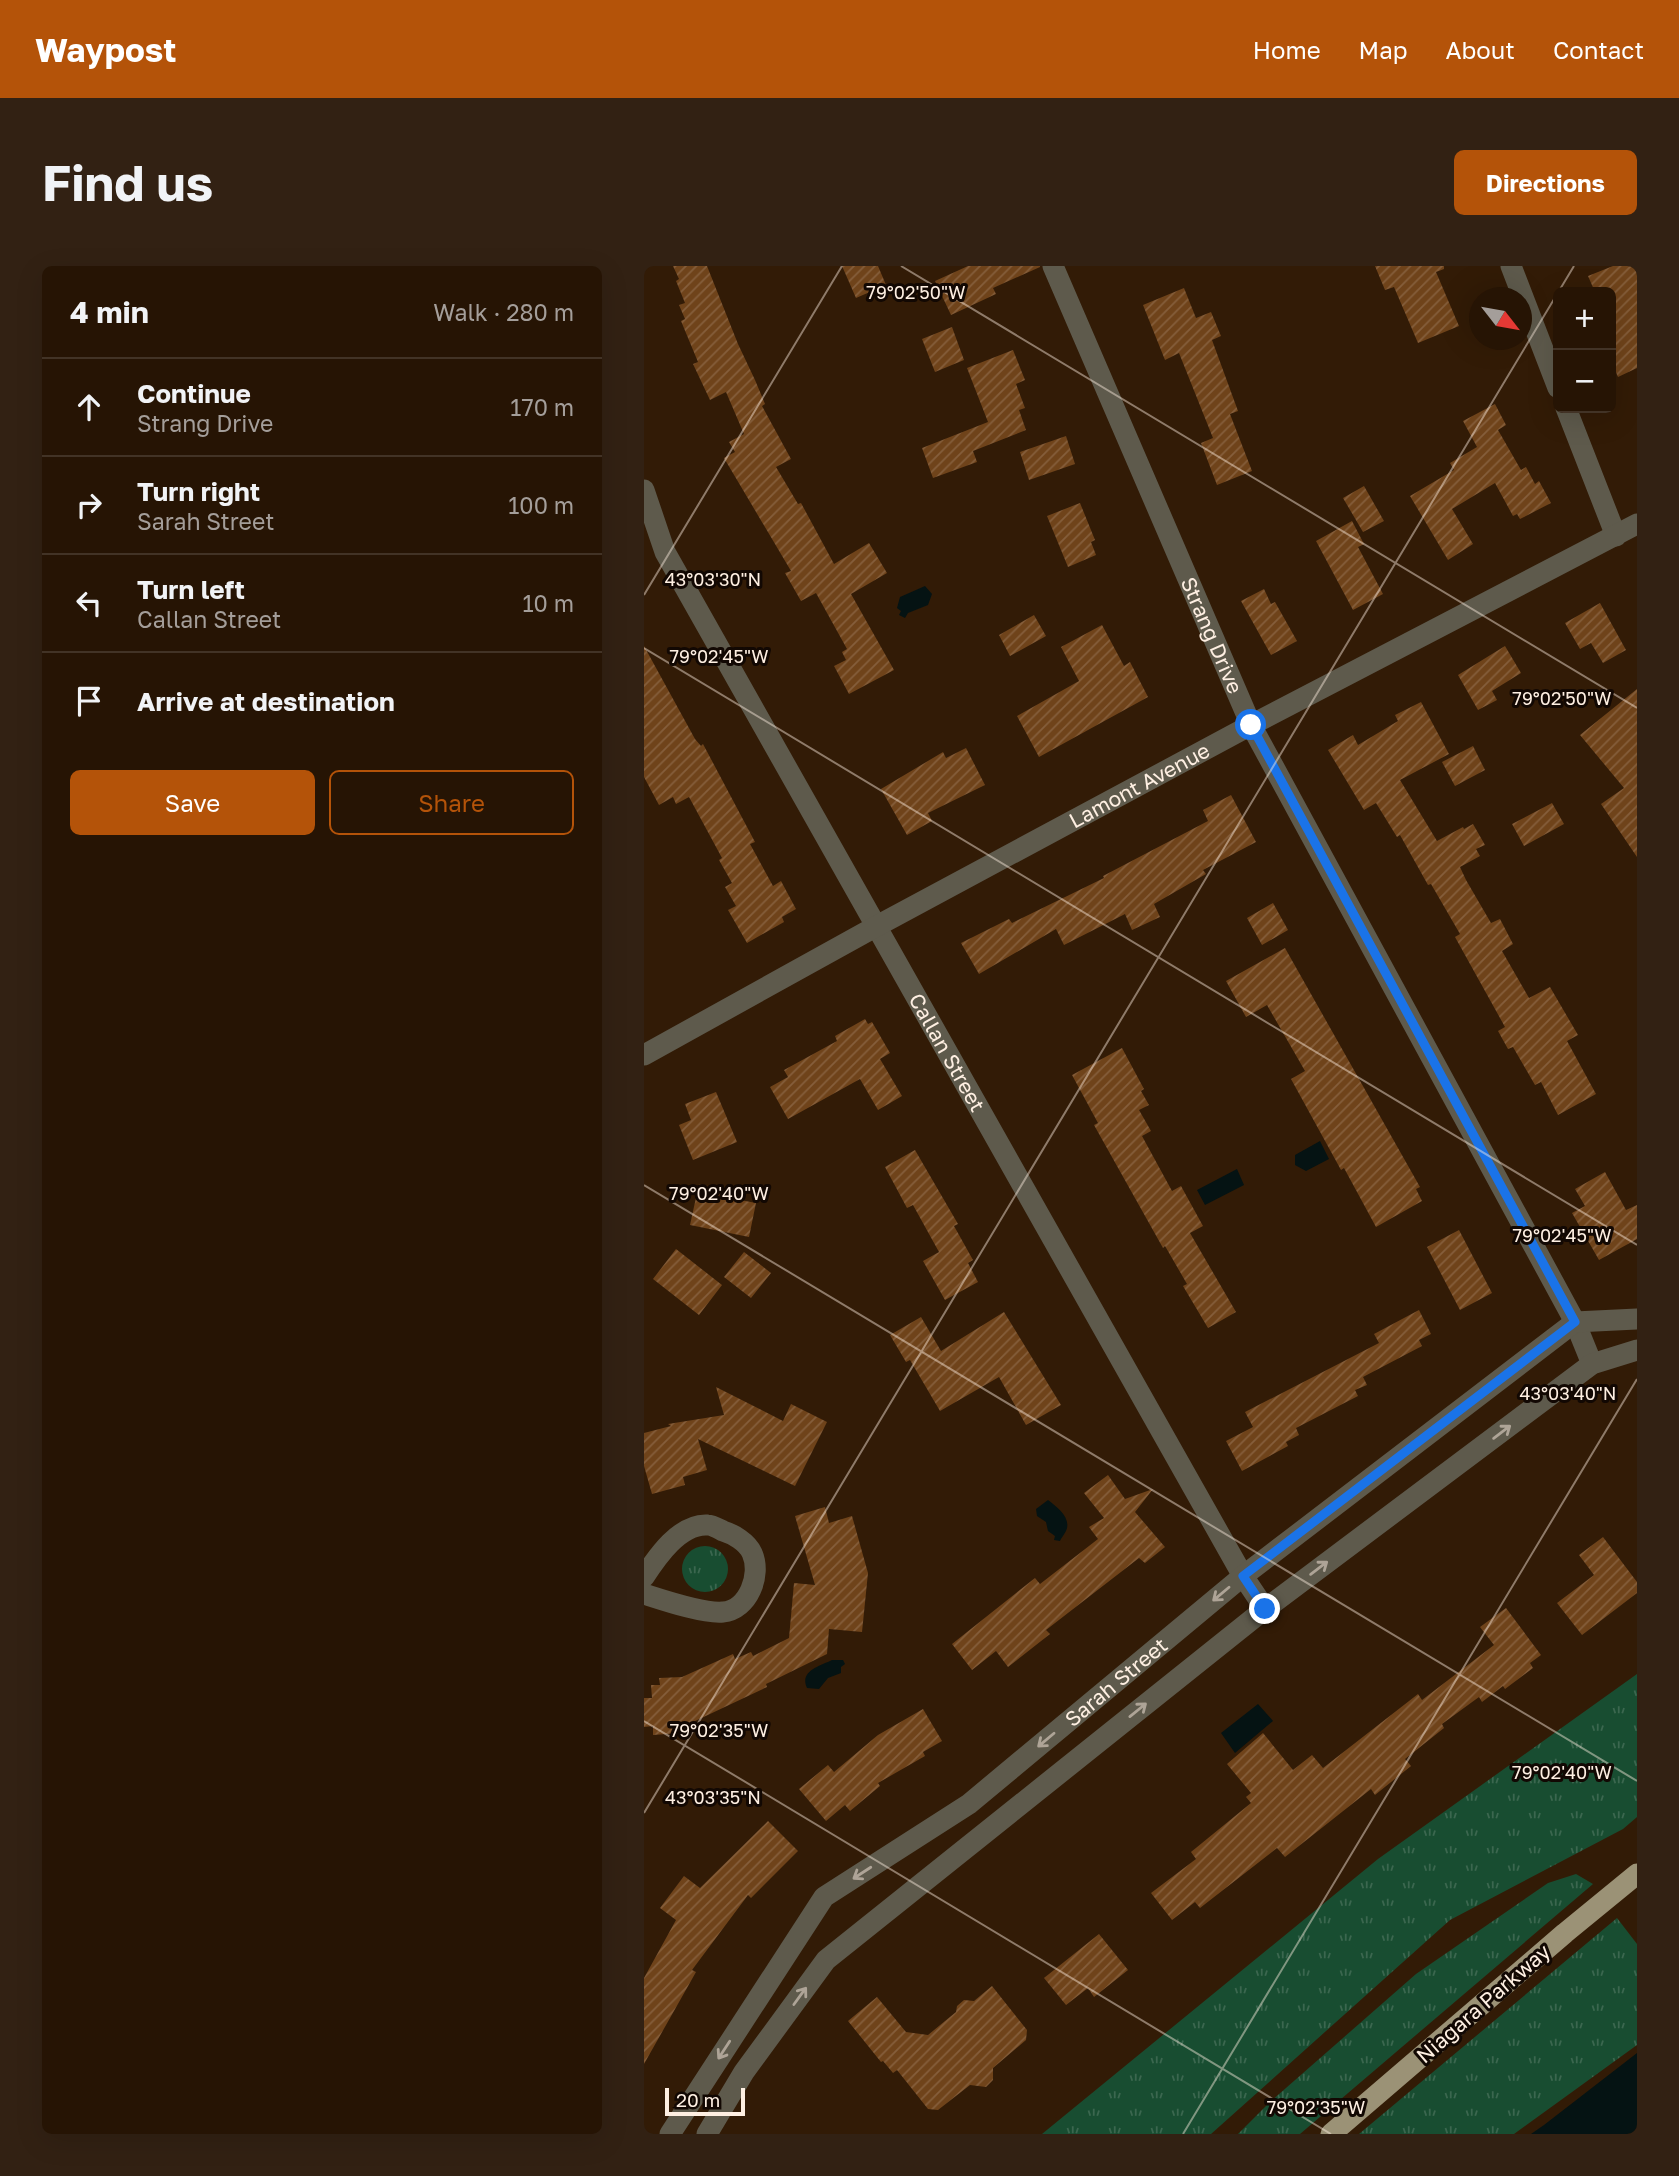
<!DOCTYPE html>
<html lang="en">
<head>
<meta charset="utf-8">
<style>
	body { margin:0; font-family:"Golos Text",sans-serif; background:#322113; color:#f1f3f6 }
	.controls { position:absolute; right:21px; top:21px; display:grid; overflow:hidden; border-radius:10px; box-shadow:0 7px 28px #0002 }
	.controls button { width:63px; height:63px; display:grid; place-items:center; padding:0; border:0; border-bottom:2px solid #423326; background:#261404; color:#f1f3f6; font:35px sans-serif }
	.compass { position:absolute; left:825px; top:21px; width:63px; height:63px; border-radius:50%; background:#261404; box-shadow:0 7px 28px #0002; rotate:121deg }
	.scale { position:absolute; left:21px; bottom:18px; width:80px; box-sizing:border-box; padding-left:7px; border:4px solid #feefe2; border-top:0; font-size:19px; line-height:24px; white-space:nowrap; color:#feefe2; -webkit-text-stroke:5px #120803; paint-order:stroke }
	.stop { position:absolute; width:21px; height:21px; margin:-16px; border:5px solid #1a73e8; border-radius:50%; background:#fff }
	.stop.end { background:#1a73e8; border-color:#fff; box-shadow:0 2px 7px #0008 }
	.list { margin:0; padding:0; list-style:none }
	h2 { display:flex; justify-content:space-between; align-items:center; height:91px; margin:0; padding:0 28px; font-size:30px }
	h2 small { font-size:23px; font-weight:400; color:#a49e9a }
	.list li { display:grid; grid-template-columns:46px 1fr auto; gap:21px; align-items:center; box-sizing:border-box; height:98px; padding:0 28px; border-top:2px solid #423326 }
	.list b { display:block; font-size:26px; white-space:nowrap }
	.list p { margin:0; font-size:23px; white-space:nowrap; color:#a49e9a }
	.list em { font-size:23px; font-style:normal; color:#a49e9a }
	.actions { display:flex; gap:14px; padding:21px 28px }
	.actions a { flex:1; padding:16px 0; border:2px solid #b45309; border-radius:10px; text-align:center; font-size:24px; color:#b45309 }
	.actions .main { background:#b45309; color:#fff }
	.icon { flex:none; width:38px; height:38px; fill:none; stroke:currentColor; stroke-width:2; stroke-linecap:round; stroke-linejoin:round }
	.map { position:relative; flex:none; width:993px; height:1868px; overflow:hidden; border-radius:10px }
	header { display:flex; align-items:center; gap:42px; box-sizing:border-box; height:98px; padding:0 35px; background:#b45309; color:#fff }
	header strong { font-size:33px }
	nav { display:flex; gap:38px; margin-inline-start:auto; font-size:24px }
	.intro { display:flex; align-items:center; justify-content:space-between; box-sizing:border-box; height:168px; padding:0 42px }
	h1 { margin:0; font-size:49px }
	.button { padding:18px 32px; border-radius:10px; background:#b45309; color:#fff; font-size:24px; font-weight:700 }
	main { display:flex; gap:42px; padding:0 42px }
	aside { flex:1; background:#261404; border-radius:10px; box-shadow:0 7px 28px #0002 }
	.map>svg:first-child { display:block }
	.grass { fill:url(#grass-tufts) }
	.water { fill:#051313 }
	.building { fill:url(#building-hatch) }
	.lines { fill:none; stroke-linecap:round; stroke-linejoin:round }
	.minor { stroke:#5e5a4c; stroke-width:21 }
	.major { stroke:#9b9276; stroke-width:21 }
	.oneway { stroke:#aea497 }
	.route { stroke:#1a73e8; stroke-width:9 }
	.ticks { fill:none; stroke:#feefe2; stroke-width:2; stroke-opacity:0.45 }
	.labels { text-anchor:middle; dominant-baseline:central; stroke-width:6; stroke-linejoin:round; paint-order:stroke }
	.street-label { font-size:21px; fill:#feefe2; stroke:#120803 }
	.ticks-label { font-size:18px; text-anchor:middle; fill:#feefe2; stroke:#120803; stroke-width:6; stroke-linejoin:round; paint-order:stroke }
</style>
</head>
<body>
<header>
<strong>Waypost</strong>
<nav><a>Home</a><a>Map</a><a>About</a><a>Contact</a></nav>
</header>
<div class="intro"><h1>Find us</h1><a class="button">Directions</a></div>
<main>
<aside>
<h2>4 min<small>Walk · 280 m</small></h2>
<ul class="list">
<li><svg class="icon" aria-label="ahead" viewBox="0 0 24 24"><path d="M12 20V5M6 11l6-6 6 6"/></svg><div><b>Continue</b><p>Strang Drive</p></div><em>170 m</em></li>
<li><svg class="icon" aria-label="right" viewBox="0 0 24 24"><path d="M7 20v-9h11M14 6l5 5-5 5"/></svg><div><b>Turn right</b><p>Sarah Street</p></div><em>100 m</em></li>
<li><svg class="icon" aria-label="left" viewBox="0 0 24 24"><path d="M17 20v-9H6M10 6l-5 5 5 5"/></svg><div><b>Turn left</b><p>Callan Street</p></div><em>10 m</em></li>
<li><svg class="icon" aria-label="arrive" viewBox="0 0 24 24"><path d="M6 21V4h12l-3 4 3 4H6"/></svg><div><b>Arrive at destination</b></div></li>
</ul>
<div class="actions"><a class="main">Save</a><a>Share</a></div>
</aside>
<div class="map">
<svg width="993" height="1868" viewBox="0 0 993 1868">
	<defs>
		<pattern id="grass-tufts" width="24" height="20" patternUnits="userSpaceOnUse" patternTransform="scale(1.75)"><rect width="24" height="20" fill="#184d31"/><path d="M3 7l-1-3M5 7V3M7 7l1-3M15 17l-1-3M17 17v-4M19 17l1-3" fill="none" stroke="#3b674f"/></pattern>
		<pattern id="building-hatch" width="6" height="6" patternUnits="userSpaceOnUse" patternTransform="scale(1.75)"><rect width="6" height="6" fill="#6f431a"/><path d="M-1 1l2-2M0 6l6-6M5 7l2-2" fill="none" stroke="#855e3b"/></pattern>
	</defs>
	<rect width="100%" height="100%" fill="#321b06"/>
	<path class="grass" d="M38 1303a23 23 0 1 1 46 0a23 23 0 1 1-46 0Z
		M993,1408V1551L979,1563L806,1654L567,1868H398L734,1593Z
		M932,1608L949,1618L656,1868H594L626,1836L772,1708L904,1617Z
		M973,1652L993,1678V1779L870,1868H715Z"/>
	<path class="water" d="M281,320L288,328L284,339L264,347L261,352L255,349L257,345L253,342L256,331Z
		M676,875L685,893L662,905L651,899V889Z
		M593,903L600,919L561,939L553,924Z
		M404,1234C413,1241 428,1252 422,1265C420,1269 417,1272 416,1275L410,1274L411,1270L404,1265L402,1256L393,1250L392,1243Z
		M188,1394H199L201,1398L197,1401V1407L184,1412L175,1423L163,1422C155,1405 176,1400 188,1394Z
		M614,1438L629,1455L591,1487L577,1467Z
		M993,1787V1868H887L900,1859Z"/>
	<path class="building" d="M29,0H63L94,78L111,114L121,138L118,140L147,193L132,201L154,238L157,237L190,298L225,277L243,307L207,328L250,404L205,428L190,400L202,394L198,386L203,383L172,327L157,335L141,307L147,305L80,192L91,186L85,176L100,168L82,126L66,134L49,98L54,96L37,55L41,53L35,39L41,37L32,15L35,13Z
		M198,0H234L242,19L212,32Z
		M324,0H396V1L349,22L352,28L307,49L291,15Z
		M731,0H800V3L792,6L815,60L774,77L750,21L741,24Z
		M969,0H993V102L974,111L967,95V26H951L944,10Z
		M540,22L552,52L567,46L577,70L568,74L594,145L586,148L608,205L573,219L557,177L569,172L535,87L521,94L499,39Z
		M308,61L320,94L291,106L278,73Z
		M369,84L381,114L372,118L381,142L375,144L382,164L329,185L333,196L289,212L278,182L344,156L323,102Z
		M851,138L862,159L854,164L877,204L882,201L891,218L895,215L907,237L876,253L873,248L869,250L851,217L808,243L829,278L804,294L766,230L810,204L806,197L833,181L819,155Z
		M422,170L431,198L385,214L376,186Z
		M720,220L740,255L719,266L699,232Z
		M436,237L451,274L447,276L452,289L424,301L403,250Z
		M708,255L720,278L714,281L739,328L709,344L672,275Z
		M620,323L627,338L631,336L653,375L627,389L597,335Z
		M956,337L982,384L959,397L947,377L936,383L921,357Z
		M390,349L402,370L366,390L355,369Z
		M458,359L480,400L486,396L504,431L395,491L373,450L435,415L417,381Z
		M0,380L51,473L57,480L59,478L111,576L106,578L129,620L137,615L152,643L138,651L140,656L103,677L84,644L92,640L81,621L88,617L75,594L78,592L45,531L32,538L29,531L15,539L0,511Z
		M861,380L877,407L848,425L853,434L834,444L814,409Z
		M993,423V591L957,538L980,522L936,469Z
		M777,436L805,488L756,514L793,575L819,561L820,563L829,558L841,579L832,583L836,590L816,601L822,614L847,657L856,653L869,678L858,685L885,732L906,721L934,769L923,775L952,828L914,849L897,816L891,819L869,781L864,783L854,765L861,761L811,671L816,668L787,618L784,619L756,569L753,571L732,537L720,544L684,484L709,469L714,479L754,455L751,449Z
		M829,480L841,504L811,520L798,496Z
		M322,482L341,519L284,547L288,555L263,569L237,523L299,486L302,492Z
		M587,529L612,576L559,604L562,608L510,638L516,651L488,664L481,648L420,679L412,663L335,708L317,677L365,653L368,657L460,612L459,610L564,555L559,544Z
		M908,537L920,558L880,580L868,558Z
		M629,637L644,664L618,679L603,652Z
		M641,682L776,921L772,923L778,935L732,961L700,902L697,904L647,813L661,805L623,739L602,751L582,715Z
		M221,753L224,758L228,756L246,787L236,793L258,830L234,844L216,813L144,853L126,821L144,811L140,804L193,775L191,770Z
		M478,782L500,823L497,825L505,839L495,844L507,865L498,870L528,925L537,920L559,960L546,967L592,1046L564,1062L539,1020L543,1018L521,980L519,982L450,859L454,857L428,809Z
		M72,826L93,876L49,894L35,859L47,854L41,838Z
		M271,884L314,958L310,960L329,994L324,997L334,1016L301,1034L279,995L295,986L269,939L263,942L241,901Z
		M961,906L982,944L993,939V973L955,994L928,947L941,940L931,923Z
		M55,918L92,926L91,933L112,937L105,971L46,959Z
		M815,964L848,1027L816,1044L783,981Z
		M32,983L78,1019L55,1049L9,1013Z
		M100,986L127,1007L107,1032L80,1011Z
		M775,1044L787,1068L775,1074L778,1080L719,1111L723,1119L711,1124L714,1130L652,1162L655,1169L642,1176L644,1180L598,1205L582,1175L609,1161L601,1146L735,1077L730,1068Z
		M360,1046L417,1139L382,1159L355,1111L296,1145L266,1094L262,1096L246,1069L277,1051L297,1085Z
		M72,1121L139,1155L147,1138L183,1156L151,1220L54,1173L63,1204L39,1211L41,1219L8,1228L0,1200V1167L27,1160L24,1158L80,1149Z
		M464,1209L481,1233L509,1223L491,1246L521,1281L501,1297L495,1292L402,1364L406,1368L364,1401L352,1385L328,1404L308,1378L391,1312L396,1318L454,1273L445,1261L460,1252L440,1227Z
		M181,1241L185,1257L208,1250L224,1307L218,1366L185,1363L183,1388L122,1418L123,1421L49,1456L50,1466L9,1469V1460L0,1461V1432H8L7,1419H16L15,1412L38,1411L89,1388L91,1393L107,1386L109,1390L145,1372L150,1317L171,1319L151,1250Z
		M959,1271L993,1316V1327L938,1369L913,1337L950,1309L935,1289Z
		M862,1342L897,1389L886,1397L889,1402L861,1423L859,1420L838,1436L835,1431L798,1458L800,1462L761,1493L767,1500L731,1529L727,1523L641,1591L633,1582L556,1642L551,1636L528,1654L507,1627L552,1593L547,1586L607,1537L602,1531L607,1527L583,1498L619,1467L649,1504L668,1489L679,1502L774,1428L778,1434L850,1379L836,1361Z
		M279,1443L298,1475L279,1486L281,1490L234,1517L236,1520L206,1545L201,1539L182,1555L155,1523L184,1499L190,1506L234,1469Z
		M124,1555L154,1585L107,1632L104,1629L48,1704L52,1706L0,1798V1712L32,1654L16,1642L40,1610L56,1622Z
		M455,1668L484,1704L450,1731L444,1722L422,1739L400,1712Z
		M348,1720L383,1764L382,1774L349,1802V1814L342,1821L326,1819L294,1844L284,1843L253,1804L249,1807L239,1795L237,1796L204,1755L233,1731L262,1766L284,1769L312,1746L313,1740L320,1734L330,1735Z"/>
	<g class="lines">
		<g class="minor">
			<path id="s1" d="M409,0L607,459L931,1056L948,1098"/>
			<path d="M867,0L914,122"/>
			<path d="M922,142L972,270"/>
			<path id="s2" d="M0,224L21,286L599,1310L621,1343"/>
			<path id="s3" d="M0,789L231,661L607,459L993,258"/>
			<path d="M0,1311C13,1291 36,1257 64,1259C68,1259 75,1263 79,1265C89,1268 103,1276 108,1287C118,1309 104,1344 79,1346C60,1348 19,1334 0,1328"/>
			<path id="s4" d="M26,1868L180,1631L325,1538L599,1310L931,1056L993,1053"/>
			<path d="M63,1868L100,1806L182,1694L621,1343L948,1098L993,1084"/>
		</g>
		<path class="major" d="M687,1868L921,1667L993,1608"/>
	</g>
	<defs><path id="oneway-shaft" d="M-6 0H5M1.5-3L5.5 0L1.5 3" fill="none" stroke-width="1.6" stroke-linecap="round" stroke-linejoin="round" transform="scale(1.75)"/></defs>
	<g class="oneway">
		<use href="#oneway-shaft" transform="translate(858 1166) rotate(-37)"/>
		<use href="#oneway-shaft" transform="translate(675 1302) rotate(-37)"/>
		<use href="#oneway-shaft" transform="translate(577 1328) rotate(140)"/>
		<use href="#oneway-shaft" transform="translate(494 1444) rotate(-39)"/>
		<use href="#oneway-shaft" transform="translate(402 1474) rotate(140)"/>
		<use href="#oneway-shaft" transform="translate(218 1607) rotate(147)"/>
		<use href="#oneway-shaft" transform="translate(156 1730) rotate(-54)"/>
		<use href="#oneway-shaft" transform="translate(80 1784) rotate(123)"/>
	</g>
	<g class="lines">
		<path class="route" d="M607,459L931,1056L599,1310L621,1343"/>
	</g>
	<path class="ticks" d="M257,0L993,442M0,329L198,0M0,382L993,979M0,919L993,1515M0,1455L687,1868M0,1547L930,0M539,1868L993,1113"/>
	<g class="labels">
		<g class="street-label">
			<text stroke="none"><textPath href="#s1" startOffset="402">Strang Drive</textPath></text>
			<text stroke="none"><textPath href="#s3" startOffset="564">Lamont Avenue</textPath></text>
			<text stroke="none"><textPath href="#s2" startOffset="640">Callan Street</textPath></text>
			<text stroke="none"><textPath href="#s4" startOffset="646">Sarah Street</textPath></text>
			<text transform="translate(839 1737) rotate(-41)">Niagara Parkway</text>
		</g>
	</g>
	<g class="ticks-label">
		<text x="272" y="33">79°02'50"W</text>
		<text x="69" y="320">43°03'30"N</text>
		<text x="75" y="397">79°02'45"W</text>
		<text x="918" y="439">79°02'50"W</text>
		<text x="75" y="934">79°02'40"W</text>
		<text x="918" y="976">79°02'45"W</text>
		<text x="924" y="1134">43°03'40"N</text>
		<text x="75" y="1471">79°02'35"W</text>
		<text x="918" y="1513">79°02'40"W</text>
		<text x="69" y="1538">43°03'35"N</text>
		<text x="672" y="1848">79°02'35"W</text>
	</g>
</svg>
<div class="controls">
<button>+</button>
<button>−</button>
</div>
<svg class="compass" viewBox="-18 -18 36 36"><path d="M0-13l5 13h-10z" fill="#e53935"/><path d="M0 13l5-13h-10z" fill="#a49e9a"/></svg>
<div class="scale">20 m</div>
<div class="stop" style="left:607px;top:459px"></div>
<div class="stop end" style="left:621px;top:1343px"></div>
</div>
</main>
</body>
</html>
